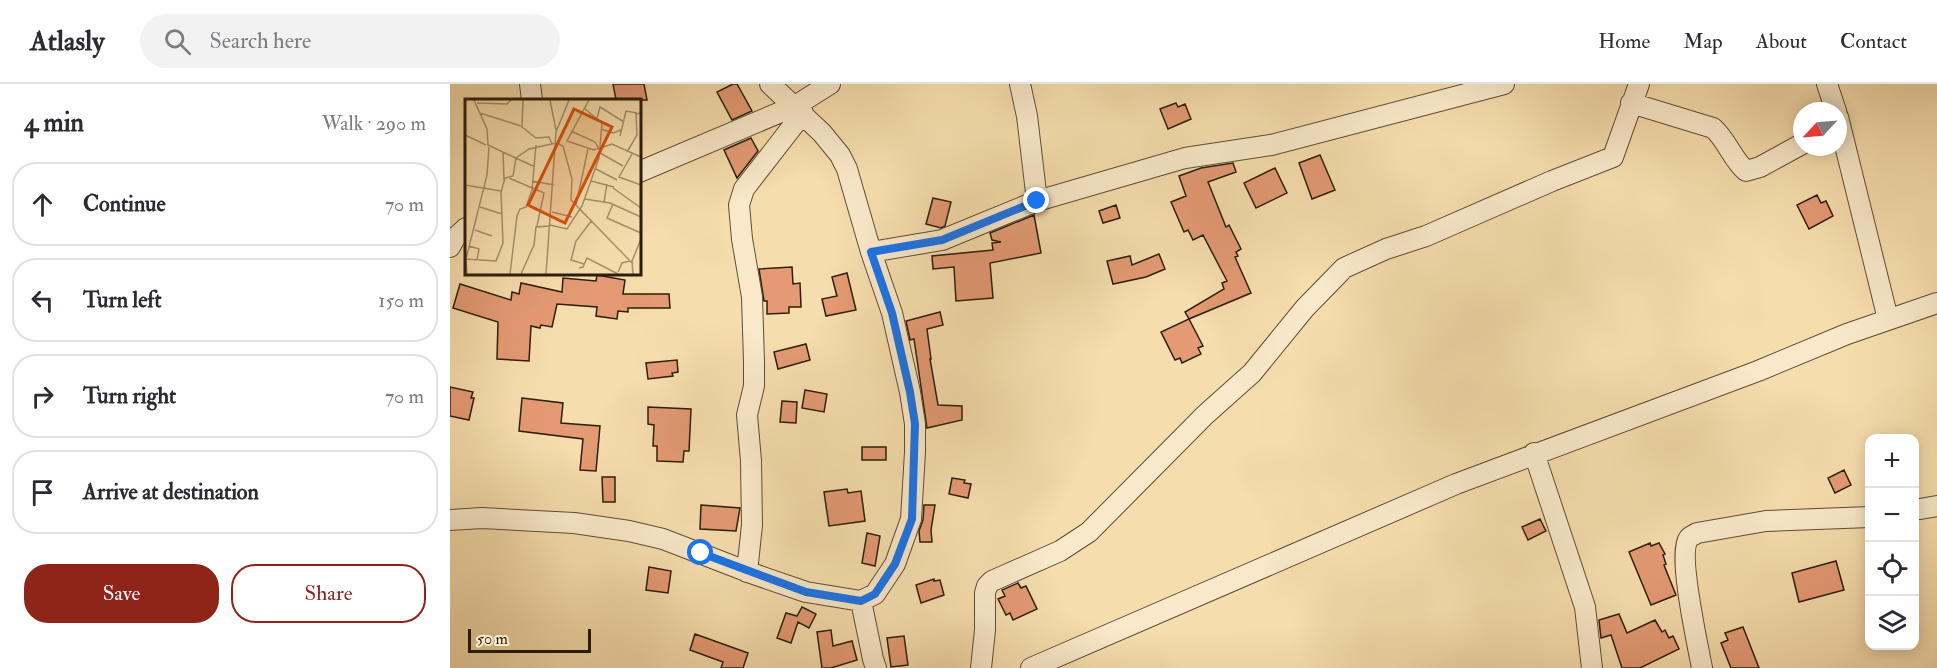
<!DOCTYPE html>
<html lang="en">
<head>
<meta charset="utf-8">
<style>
	body { margin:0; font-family:"IM FELL Double Pica",serif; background:#f2f2f3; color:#2b2b33 }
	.controls { position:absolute; right:18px; bottom:18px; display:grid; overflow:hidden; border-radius:12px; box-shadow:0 3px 15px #0003 }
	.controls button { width:54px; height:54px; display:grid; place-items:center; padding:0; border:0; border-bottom:2px solid #e1e1e2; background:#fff; color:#2b2b33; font:30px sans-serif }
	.compass { position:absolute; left:1343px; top:18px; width:54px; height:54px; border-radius:50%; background:#fff; box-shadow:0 3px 15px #0003; rotate:244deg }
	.scale { position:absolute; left:18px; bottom:15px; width:123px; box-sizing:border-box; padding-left:6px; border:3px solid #2d1d0b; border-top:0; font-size:16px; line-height:21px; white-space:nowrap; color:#2d1d0b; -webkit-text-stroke:4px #f9e9ca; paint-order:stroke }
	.stop { position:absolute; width:18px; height:18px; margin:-14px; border:4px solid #1a73e8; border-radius:50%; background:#fff }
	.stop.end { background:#1a73e8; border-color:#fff; box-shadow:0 2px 6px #0008 }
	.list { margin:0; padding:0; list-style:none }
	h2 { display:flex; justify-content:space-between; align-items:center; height:78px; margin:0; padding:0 24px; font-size:26px }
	h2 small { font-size:20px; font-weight:400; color:#7c7c81 }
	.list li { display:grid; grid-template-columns:39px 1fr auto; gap:18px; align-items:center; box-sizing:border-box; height:84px; margin:0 12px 12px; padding:0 12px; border:2px solid #e1e1e2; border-radius:24px }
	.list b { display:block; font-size:22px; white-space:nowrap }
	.list em { font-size:20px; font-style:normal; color:#7c7c81 }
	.actions { display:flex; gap:12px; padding:18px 24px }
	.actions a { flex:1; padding:14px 0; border:2px solid #8f2418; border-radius:24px; text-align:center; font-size:21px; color:#8f2418 }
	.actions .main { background:#8f2418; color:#fff }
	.icon { flex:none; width:33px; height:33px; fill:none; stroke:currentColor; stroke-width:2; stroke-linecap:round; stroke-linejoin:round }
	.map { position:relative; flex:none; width:1487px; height:584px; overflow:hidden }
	header { display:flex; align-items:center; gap:36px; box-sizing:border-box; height:84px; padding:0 30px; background:#fff; border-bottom:2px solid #e1e1e2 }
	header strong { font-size:28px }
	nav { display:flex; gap:33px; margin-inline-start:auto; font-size:21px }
	.search { width:420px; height:54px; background:#f2f2f3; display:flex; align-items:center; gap:15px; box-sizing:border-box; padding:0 21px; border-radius:33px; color:#7c7c81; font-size:22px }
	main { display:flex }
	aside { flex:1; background:#fff }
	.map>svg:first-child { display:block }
	.building { fill:#e49a73; stroke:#2d1d0b; stroke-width:1.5 }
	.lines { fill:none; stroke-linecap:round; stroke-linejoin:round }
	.minor-casing { stroke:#5f4d34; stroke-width:22 }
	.minor { stroke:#f9e9ca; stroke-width:20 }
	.route { stroke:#1a73e8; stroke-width:8 }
	.inset-road { fill:none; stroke:#a6906c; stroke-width:1.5 }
	.view { fill:#d5530c; fill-opacity:0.15; stroke:#d5530c; stroke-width:3 }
	.inset-edge { fill:none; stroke:#2d1d0b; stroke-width:3 }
</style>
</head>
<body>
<header>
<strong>Atlasly</strong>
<div class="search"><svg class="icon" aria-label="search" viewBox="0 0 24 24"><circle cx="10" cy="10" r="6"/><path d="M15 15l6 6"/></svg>Search here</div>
<nav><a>Home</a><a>Map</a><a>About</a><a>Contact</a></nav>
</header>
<main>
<aside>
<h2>4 min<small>Walk · 290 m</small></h2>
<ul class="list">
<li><svg class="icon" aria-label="ahead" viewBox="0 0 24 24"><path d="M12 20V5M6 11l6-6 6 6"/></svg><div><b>Continue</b></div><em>70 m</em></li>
<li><svg class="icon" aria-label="left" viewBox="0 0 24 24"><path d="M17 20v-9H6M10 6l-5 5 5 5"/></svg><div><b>Turn left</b></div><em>150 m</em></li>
<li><svg class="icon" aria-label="right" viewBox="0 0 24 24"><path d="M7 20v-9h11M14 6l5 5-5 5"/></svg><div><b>Turn right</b></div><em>70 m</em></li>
<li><svg class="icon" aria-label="arrive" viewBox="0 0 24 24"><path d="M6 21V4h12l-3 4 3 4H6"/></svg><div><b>Arrive at destination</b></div></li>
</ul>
<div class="actions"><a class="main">Save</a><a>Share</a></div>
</aside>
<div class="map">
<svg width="1487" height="584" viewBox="0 0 1487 584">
	<rect width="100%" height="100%" fill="#f6ddad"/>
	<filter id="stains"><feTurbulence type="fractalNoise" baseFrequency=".00333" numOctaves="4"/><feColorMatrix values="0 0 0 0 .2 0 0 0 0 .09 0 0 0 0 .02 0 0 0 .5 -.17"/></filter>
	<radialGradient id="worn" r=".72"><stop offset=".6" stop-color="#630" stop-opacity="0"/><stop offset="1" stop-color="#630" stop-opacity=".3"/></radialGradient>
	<path class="building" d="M163,0H194L197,16H166Z
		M283,0H287L302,27L282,36L267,8Z
		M726,19L728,23L735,20L741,35L718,45L710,25Z
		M301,54L308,67L287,94L274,66Z
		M870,71L885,106L862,115L849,79Z
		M783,79L786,88L758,98L776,143L779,141L791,165L786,168L788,172L785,173L801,209L739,235L753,262L748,264L751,270L732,279L730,274L725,276L711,248L739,235L735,228L774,205L772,199L777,197L753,151L743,156L738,146L734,148L721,118L736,112L729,92L751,84Z
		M825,84L837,109L806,124L794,99Z
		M1367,111L1371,119L1376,117L1383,132L1359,145L1347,121Z
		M483,114L501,118L495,142L491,144L476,140Z
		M666,121L670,134L653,139L649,127Z
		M584,131L591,169L540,179L543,214L506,217L504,183L483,185L482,172L543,166L542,159L551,158L542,156L540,149Z
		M709,170L715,185L696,193L663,200L657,177L680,172L682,181Z
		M342,183L343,200L350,199L351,223H339V229L317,230V217H314L309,185Z
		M397,189L406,226L376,232L372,215L387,212L382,193Z
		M147,191L175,196L173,210H219L220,224H178V228L168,227L167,235L146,232L147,223L107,220L102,243L91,241L90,244L81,242L79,277L47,275L48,238L3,224L10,200L61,216L62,208L69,210L71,199L112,208L113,194L146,197Z
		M490,228L493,241L477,245L481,275H480L488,321L512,322V336L477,344L464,255L460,256L456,237Z
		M356,260L360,276L328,285L324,268Z
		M227,276L228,288L222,289L223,292L198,295L196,279Z
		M0,303L23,308L21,314H24L19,336L0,332Z
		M355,306L377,310L374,328L352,324Z
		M72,314L113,319L111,339L150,342L146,387L130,386L133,355L69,347Z
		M332,317L347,318L346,339L330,338Z
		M198,323L241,325L239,367H234L233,378L207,377V362H203L204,341L198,340Z
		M412,363H436V376H412Z
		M1394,386L1401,401L1385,409L1378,394Z
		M152,393H165V418H153Z
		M502,394L515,396L514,399L521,400L518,414L499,410Z
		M397,405L398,409L411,407L415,437L379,442L374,408Z
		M251,421L290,424L286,447L250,445Z
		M474,421H485L481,446L482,458H470L469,447L473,436Z
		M1090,435L1096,447L1078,456L1072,443Z
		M417,449L430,452L425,482L412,479Z
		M1200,459L1201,462L1209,459L1215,470L1213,471L1216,480L1214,481L1226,511L1201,521L1179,468Z
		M1386,477L1394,506L1349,518L1342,489Z
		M199,483L221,487L218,509L196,506Z
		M484,495V497L490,496L494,511L471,519L466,501Z
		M568,499L571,504L576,502L587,525L563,536L560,529L556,531L548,515L555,512L552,506Z
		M352,523L366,530L359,544L348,538L341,559L327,554L336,529L347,532Z
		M1169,530L1177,549L1205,536L1212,548L1215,546L1219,554L1223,552L1229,565L1190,584H1172L1161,551L1151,554L1149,536Z
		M1293,543L1309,584H1281L1271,559L1278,556L1275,549Z
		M381,546L383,562L402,557L407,576L381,584H372L367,548Z
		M245,550L298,569L293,584H271L273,578L240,566Z
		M454,552L458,581L441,583L437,554Z"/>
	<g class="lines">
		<defs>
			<path id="minor" d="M80,0L82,16
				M570,0L577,32L587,117
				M1377,0L1386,27
				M1181,19L1263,44C1277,56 1282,75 1296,87L1310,83L1352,60
				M1388,33L1438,235
				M189,88L345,22L380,0
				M0,163L5,154L16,144
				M421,168L492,156L587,117L735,74L821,61L1054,0
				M1084,369L1135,523L1142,584
				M1464,426L1487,422
				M0,436L32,434L124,439L179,447L213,455L301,489L356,508L411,517L425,510L445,480L461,435L465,368V340L460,308L442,229L421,168L397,85L390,71L372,49L320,0
				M297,488L302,441L301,377L297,331L304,302V278L302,213L292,155L289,121L294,105L353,29
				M411,517L423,575L426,584
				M531,584L535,546V509L537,502L542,497L610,467L639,448L755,331L802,289L855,224L894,184L936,165L976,152L1102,97L1163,73L1189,0
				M581,584L1006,400L1308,287L1397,250L1487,219
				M1252,584C1248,562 1227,469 1239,454C1241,452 1244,451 1247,449L1316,437L1420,433"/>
		</defs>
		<use href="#minor" class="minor-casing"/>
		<use href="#minor" class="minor"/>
	</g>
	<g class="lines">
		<path class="route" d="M251,469L356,508L411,517L425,510L445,480L462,435L465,340L460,308L442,229L421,168L492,156L587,117"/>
	</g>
	<g transform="translate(15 15)">
		<rect width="176" height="176" fill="#f6ddad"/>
		<path class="inset-road" d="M9,1L22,30L23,46L70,68M58,1L57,28L71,39L84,38L87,45M85,1L91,31M124,1L102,42L129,51L147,45L176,58M12,4L42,5L46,1M15,14L56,27M132,19L135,8L159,23M136,30L148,34L156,31M106,32L130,43L134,50M0,36L21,46M155,37L161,12L172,14M92,44L98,47L107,80L106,101L168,165M38,53L39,81M162,53L172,36L171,15L176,14M135,54L158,67M167,55L154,78L176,86M131,70L152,81M44,79L79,94L72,127M67,82L89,86M126,82L149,88M0,86L36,92M148,89L176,109M120,100L145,104L176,118M139,103L142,85M148,105L142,119L176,134M111,106L123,50M15,108L37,115M87,113L107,118M85,126L102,130L117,107L134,59L137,24L120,10M10,131L27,137M4,147L14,150L12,161M0,160L31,162L38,144L36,93L40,79L48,77L51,59L64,50L91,44M119,165L106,161L111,142L127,121M114,169L118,168L122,159L153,175M153,173L157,164L165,162M2,175L1,160L22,76L24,48M45,175L52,117L55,110L61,108L67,91L71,46M56,175L69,146L71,128L84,127M81,175L91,33L104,1M168,175L167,162L176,140"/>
		<path class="view" d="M109,10L147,28L100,124L63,106Z"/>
		<rect width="176" height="176" class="inset-edge"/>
	</g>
	<rect width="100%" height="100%" filter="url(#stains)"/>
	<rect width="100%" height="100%" fill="url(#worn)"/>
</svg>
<div class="controls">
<button>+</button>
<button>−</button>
<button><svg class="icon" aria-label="locate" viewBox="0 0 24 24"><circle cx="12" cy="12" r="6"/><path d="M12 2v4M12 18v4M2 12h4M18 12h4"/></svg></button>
<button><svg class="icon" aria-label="layers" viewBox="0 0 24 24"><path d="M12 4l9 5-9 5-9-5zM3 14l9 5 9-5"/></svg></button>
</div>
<svg class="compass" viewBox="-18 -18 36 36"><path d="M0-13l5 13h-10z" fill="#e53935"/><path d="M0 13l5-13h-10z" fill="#7c7c81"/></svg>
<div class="scale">50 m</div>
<div class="stop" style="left:251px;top:469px"></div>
<div class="stop end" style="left:587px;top:117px"></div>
</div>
</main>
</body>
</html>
